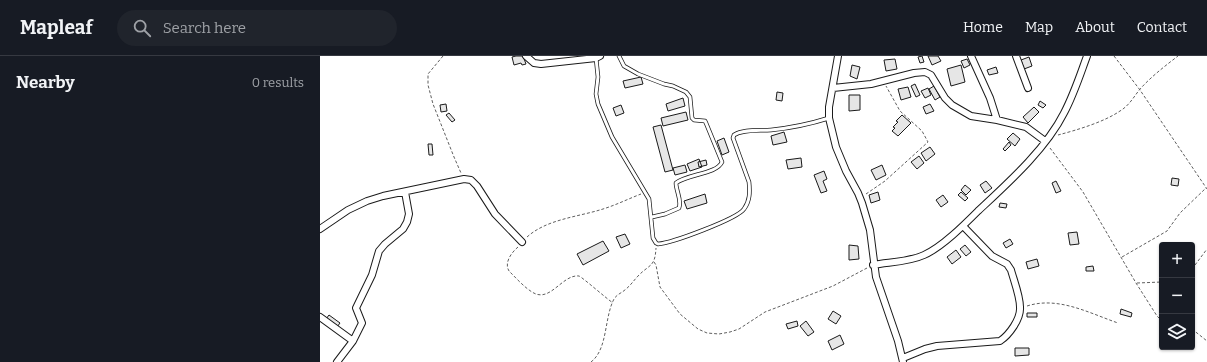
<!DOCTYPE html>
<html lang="en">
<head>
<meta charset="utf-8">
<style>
	body { margin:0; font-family:Bitter,serif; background:#20242c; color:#f1f3f6 }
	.controls { position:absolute; right:12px; bottom:12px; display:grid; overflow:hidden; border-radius:4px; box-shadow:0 1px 3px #0004 }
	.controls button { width:36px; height:36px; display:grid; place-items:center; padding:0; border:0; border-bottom:1px solid #363941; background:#171b24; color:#f1f3f6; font:20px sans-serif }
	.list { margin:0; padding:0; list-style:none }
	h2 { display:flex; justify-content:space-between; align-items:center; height:52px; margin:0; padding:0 16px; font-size:17px }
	h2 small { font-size:13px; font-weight:400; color:#9ea1a6 }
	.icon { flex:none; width:22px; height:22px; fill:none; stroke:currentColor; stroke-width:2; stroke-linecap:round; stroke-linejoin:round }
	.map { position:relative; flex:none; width:887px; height:306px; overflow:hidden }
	header { display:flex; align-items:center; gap:24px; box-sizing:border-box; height:56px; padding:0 20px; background:#171b24; border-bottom:1px solid #363941 }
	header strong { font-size:19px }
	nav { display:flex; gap:22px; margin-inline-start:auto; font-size:14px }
	.search { width:280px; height:36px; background:#20242c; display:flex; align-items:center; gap:10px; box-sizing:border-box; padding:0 14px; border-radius:22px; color:#9ea1a6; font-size:15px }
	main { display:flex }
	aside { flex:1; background:#171b24 }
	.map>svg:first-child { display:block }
	.building { fill:#e6e6e6; stroke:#1a1a1a }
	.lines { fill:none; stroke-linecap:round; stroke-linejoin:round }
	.lane-casing { stroke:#1a1a1a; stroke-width:4.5 }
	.street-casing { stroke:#1a1a1a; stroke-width:8 }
	.path { stroke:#5f5f5f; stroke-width:1; stroke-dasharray:3 2; stroke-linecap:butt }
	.lane { stroke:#fff; stroke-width:3 }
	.street { stroke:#fff; stroke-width:6 }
</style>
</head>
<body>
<header>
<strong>Mapleaf</strong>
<div class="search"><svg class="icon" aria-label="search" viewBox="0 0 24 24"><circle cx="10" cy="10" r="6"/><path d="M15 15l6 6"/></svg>Search here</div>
<nav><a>Home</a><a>Map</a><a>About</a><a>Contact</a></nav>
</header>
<main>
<aside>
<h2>Nearby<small>0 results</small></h2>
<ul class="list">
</ul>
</aside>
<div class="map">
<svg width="887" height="306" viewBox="0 0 887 306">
	<rect width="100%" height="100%" fill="#fff"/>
	<path class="building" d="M196,0H203L206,8L202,9L201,7L194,9L192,1Z
		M602,0L604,6L600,7L598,1Z
		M608,0H618L621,5L612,9Z
		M709,1L712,10L704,13L701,4Z
		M575,3L577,13L566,15L564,4Z
		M647,3L650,9L644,12L641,5Z
		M532,9L540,11L537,23L530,20Z
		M641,9L645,26L631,30L627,13Z
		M676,11L678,17L669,19L667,14Z
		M321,21L323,28L305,32L303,25Z
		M595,28L600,39L596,41L591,30Z
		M614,30L620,41L615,44L609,33Z
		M588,31L591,41L581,44L578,33Z
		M608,32L611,39L605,42L601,35Z
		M457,36L463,37L462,45L456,44Z
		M529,39H540V54L529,55Z
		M363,42L365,50L348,55L346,48Z
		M720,45L726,49L723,52L718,49Z
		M126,48L127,55L121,56L120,49Z
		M610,48L614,55L606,58L603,51Z
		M301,49L304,57L296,60L293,52Z
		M714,51L719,56L708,67L703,61Z
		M366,56L368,64L343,70L341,62Z
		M129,57L135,64L132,66L126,59Z
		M582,59L591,67L578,80L572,75L575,72L573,71L578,66L576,65Z
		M341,69L353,114L345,116L333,71Z
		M464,76L467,86L453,89L451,80Z
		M693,77L700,83L695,90L687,83Z
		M404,82L409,96L402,99L397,85Z
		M689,86L691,89L685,95L683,93Z
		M108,88H112L113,99H109Z
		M610,91L615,98L606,105L601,97Z
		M599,100L604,107L597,113L591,106Z
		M481,102L482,111L468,113L466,104Z
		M379,103L382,111L370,115L367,108Z
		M386,104L387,109L379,111L378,106Z
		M365,109L367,116L355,119L353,112Z
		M562,109L566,119L556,124L551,114Z
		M504,115L507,123L503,125L507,135L501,137L494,119Z
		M852,122L859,123L858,130L851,129Z
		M666,125L672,132L665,137L660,129Z
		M736,125L741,135L736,137L732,127Z
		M645,129L651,134L646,139L641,134Z
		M558,136L560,144L551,147L549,139Z
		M641,136L648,142L645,145L638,139Z
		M385,138L387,147L367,153L364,145Z
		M623,139L628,146L621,151L616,144Z
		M680,147L687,148L686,152L679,151Z
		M757,176L759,188L750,189L748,177Z
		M305,178L310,188L301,192L296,181Z
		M690,183L693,188L686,192L683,187Z
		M283,185L289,195L263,209L257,198Z
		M529,189L538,190L539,203L529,204Z
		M645,189L651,196L646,200L640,193Z
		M636,194L641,201L632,208L627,201Z
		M717,203L719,210L708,213L706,206Z
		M773,210L774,215H766V211Z
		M801,253L812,257L811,261L800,258Z
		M513,255L521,260L516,268L508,263Z
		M707,257H717V261H707Z
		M9,259L20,267L17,271L6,263Z
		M477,265L478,270L468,273L466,268Z
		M486,265L494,276L488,280L480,270Z
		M520,279L524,288L512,294L508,285Z
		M695,292H709V299L695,300Z"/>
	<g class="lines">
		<defs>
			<path id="lane" d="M299,0L304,10L318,18L344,28L353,30L366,36L370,41L372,62L374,64L385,65L386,67L402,106C397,118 367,118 356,127C356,135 362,144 359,152L345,158L332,161
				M276,2L278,21L276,38L278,48L292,81L329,143L333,182L336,187L338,188C352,187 417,163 424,153C430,145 430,136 429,126L413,82L414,79C424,73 439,75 451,74C470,72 490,68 509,62"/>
			<path id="street" d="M206,0L214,7L221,8L276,2L280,0
				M518,0L509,51V62L516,91L526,115L538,137L542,147L550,174L556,221L578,285L583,306
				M651,0L670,42L677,64
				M696,0L708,32
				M513,32L551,28L594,17L605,16L611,19L625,42L632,49L651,60L677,64L706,71L725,85
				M0,173L28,154L47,145L63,140L144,123L151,124L157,130L175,158L202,186
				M553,209C570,206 589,206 604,199C622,191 644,169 658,155C688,127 726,93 744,57C754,38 760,19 767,0
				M0,261L33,285
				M583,302L605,293L617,290L680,285C689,279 701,263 700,251C700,240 694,225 691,214L687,208L672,200L643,170
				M17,306L33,285L42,267L36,252L52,219L59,195L65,188L83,173L87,166L89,158L85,136"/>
		</defs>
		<use href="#lane" class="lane-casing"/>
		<use href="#street" class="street-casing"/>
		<path class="path" d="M123,0L108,18V29L113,48L134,101L141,117
			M794,0L820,34L887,133
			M738,79C757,74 784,66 800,55C810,49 814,40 821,32C832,20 845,10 858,0
			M730,92L763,136L816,227L837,260L842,265
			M546,138L565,125L608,86L602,75L580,55L566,30
			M207,181C227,163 258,161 283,153C296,149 308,143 321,138
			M198,191C191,197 184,207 189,215C196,222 204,231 212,236C230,248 242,218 259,220C262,221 287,243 293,247
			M802,201L847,175L860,157L886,132
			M334,206L336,209L340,231L360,258L378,273L387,277L399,278L410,276L419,273L445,256L513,230L547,212
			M872,213L887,193
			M817,227L842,226
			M707,250C738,240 769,257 798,267
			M872,273L887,285
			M271,306C288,293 284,262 294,243C297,238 302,237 306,233C311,229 314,224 319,219C330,208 335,211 336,192"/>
		<use href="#lane" class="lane"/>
		<use href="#street" class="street"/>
	</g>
</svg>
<div class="controls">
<button>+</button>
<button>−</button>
<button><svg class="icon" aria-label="layers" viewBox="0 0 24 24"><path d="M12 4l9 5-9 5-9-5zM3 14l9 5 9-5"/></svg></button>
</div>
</div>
</main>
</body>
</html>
